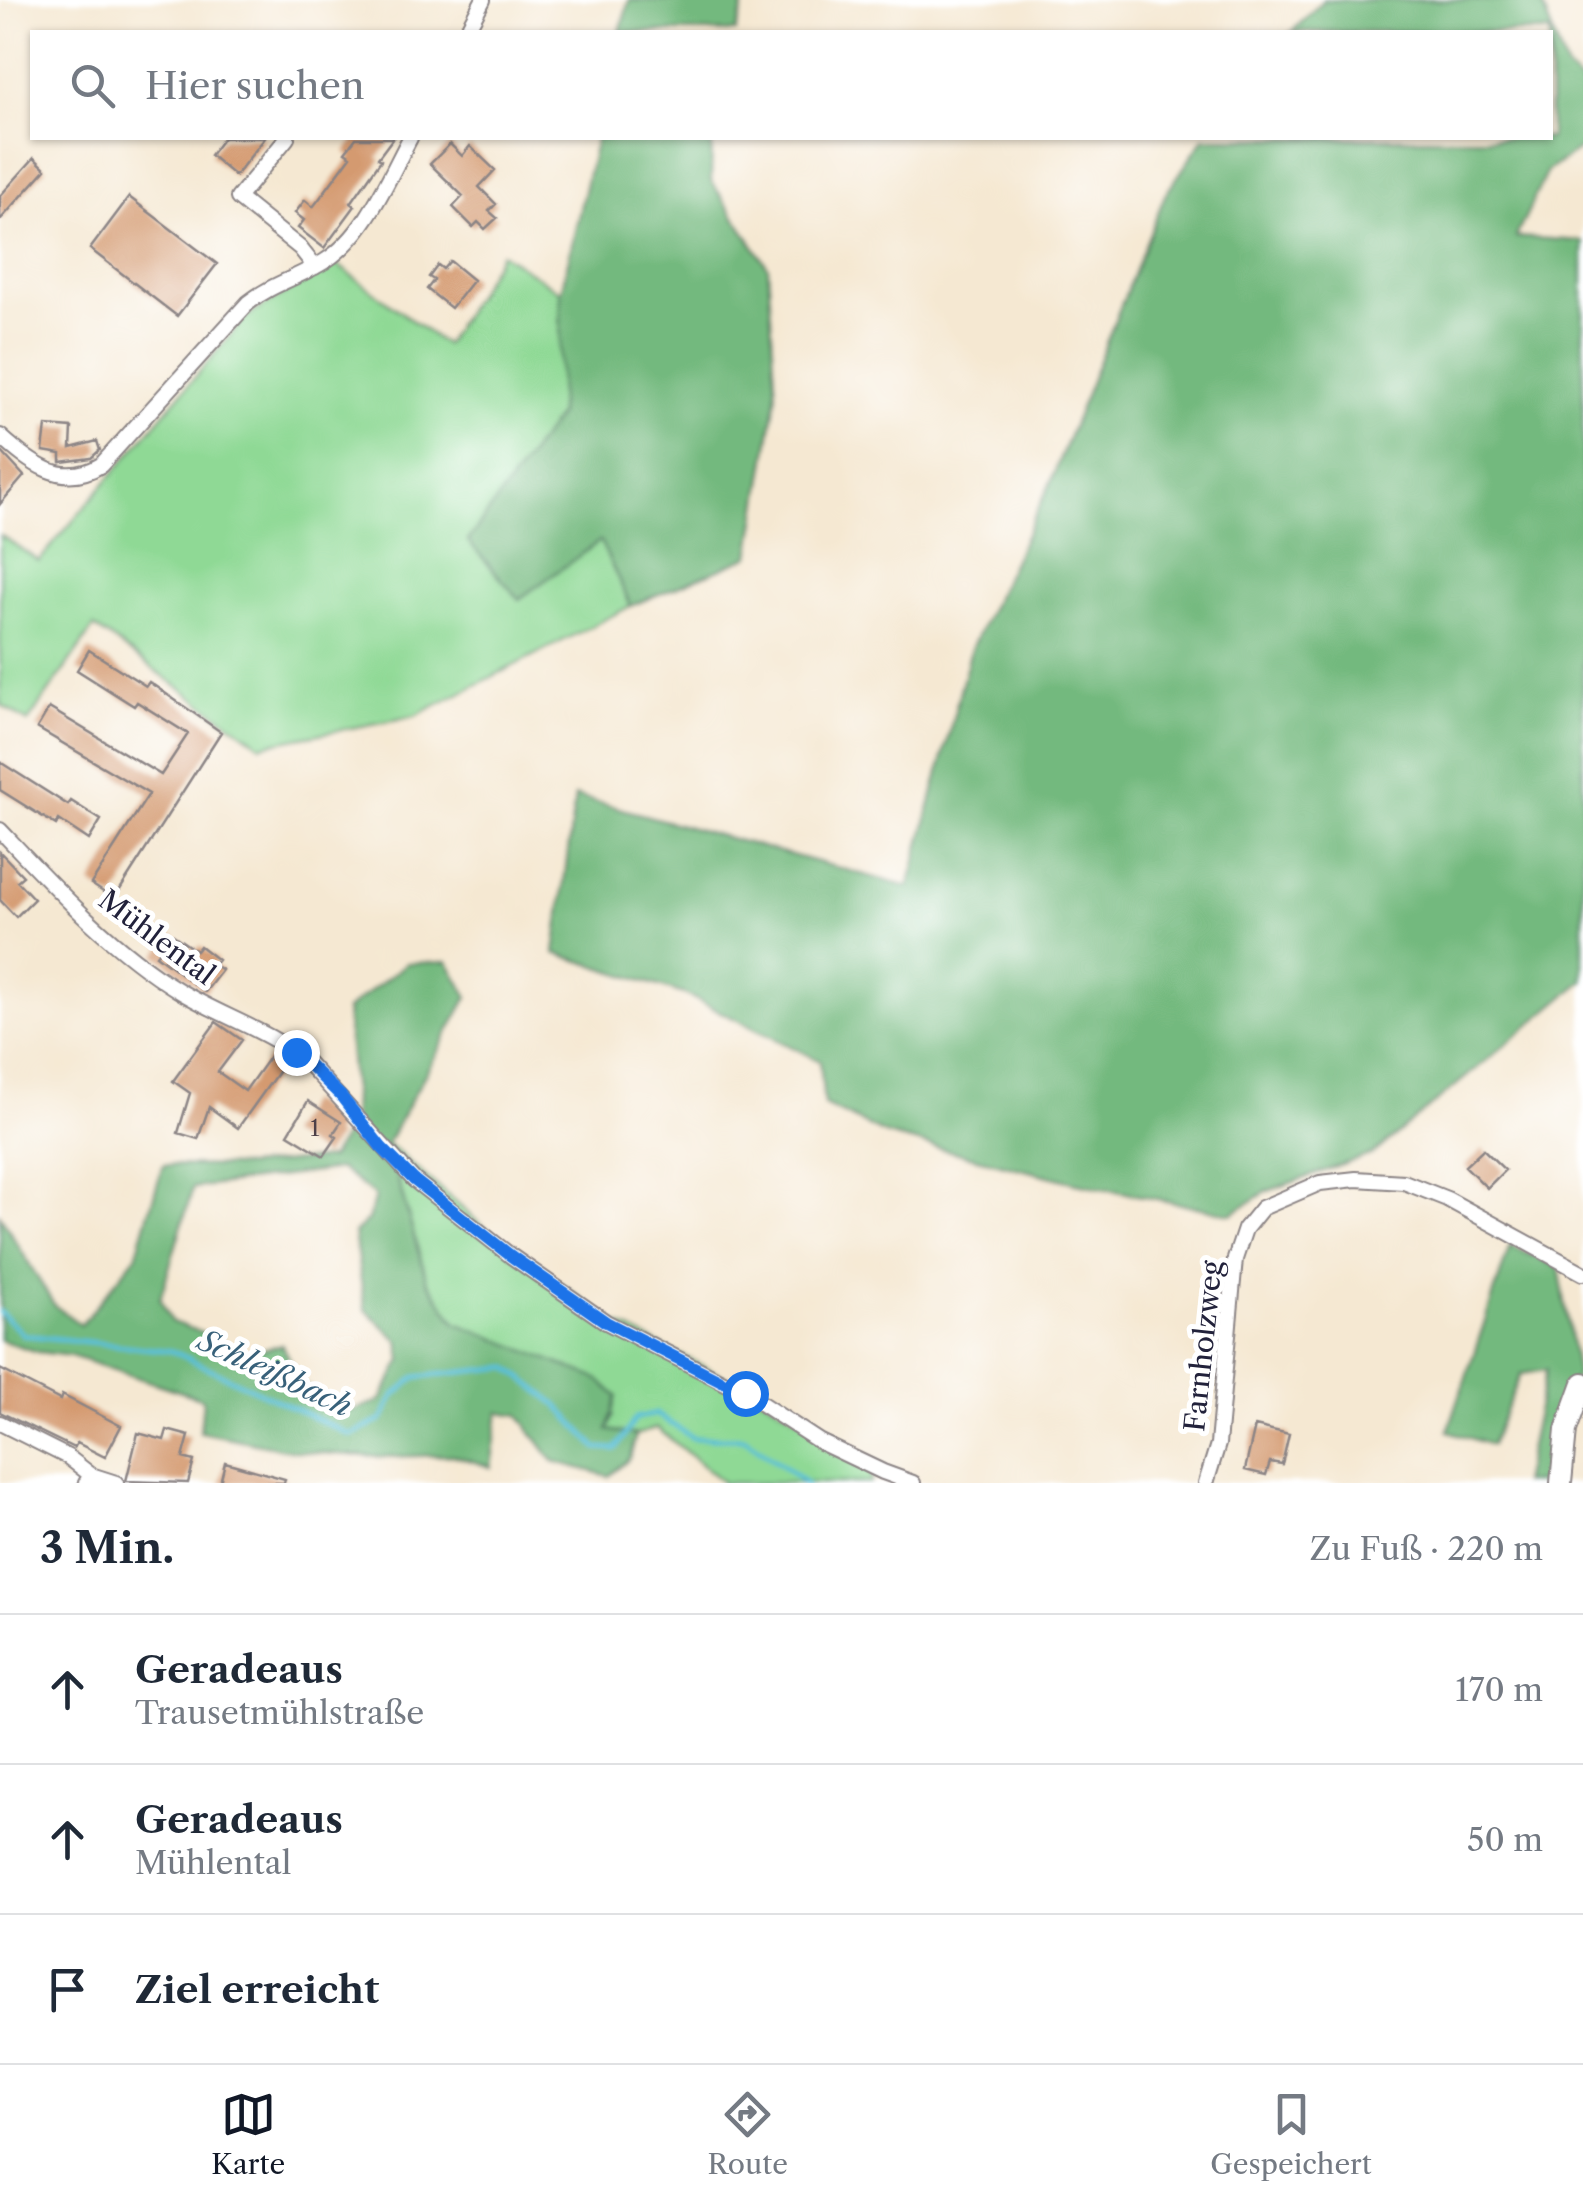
<!DOCTYPE html>
<html lang="de">
<head>
<meta charset="utf-8">
<style>
	body { margin:0; font-family:"Libre Caslon Text",serif; background:#f6f6f7; color:#1f2937 }
	.stop { position:absolute; width:30px; height:30px; margin:-22px; border:8px solid #1a73e8; border-radius:50%; background:#fff }
	.stop.end { background:#1a73e8; border-color:#fff; box-shadow:0 2px 10px #0008 }
	.list { margin:0; padding:0; list-style:none }
	h2 { display:flex; justify-content:space-between; align-items:center; height:130px; margin:0; padding:0 40px; font-size:42px }
	h2 small { font-size:32px; font-weight:400; color:#747a83 }
	.list li { display:grid; grid-template-columns:65px 1fr auto; gap:30px; align-items:center; box-sizing:border-box; height:150px; padding:0 40px; border-top:2px solid #e0e1e3 }
	.list b { display:block; font-size:38px; white-space:nowrap }
	.list p { margin:0; font-size:32px; white-space:nowrap; color:#747a83 }
	.list em { font-size:32px; font-style:normal; color:#747a83 }
	.icon { flex:none; width:55px; height:55px; fill:none; stroke:currentColor; stroke-width:2; stroke-linecap:round; stroke-linejoin:round }
	.map { position:relative; flex:none; width:1583px; height:1483px; overflow:hidden }
	.search { position:absolute; background:#fff; box-shadow:0 2px 8px #0004; left:30px; right:30px; top:30px; height:110px; display:flex; align-items:center; gap:25px; box-sizing:border-box; padding:0 35px; border-radius:0px; color:#747a83; font-size:38px }
	.sheet { height:580px; background:#fff }
	nav { display:flex; justify-content:space-around; align-items:center; box-sizing:border-box; height:140px; border-top:2px solid #e0e1e3; background:#fff; font-size:28px; color:#747a83 }
	nav a { display:grid; justify-items:center; gap:5px }
	nav .on { color:#111827 }
	.map>svg:first-child { display:block }
	.green { fill:#8fd995; stroke:#587e68; stroke-width:2.5 }
	.forest { fill:#73b97e; stroke:#4a6e5c; stroke-width:2.5; fill-rule:evenodd }
	.lines { fill:none; stroke-linecap:round; stroke-linejoin:round }
	.stream { stroke:#5ac0d8; stroke-width:5 }
	.building { fill:#d49a6f }
	.minor-casing { stroke:#8c8586; stroke-width:18 }
	.secondary-casing { stroke:#8c8586; stroke-width:24 }
	.minor { stroke:#fff; stroke-width:14 }
	.secondary { stroke:#fff; stroke-width:20 }
	.route { stroke:#1a73e8; stroke-width:12 }
	.labels { text-anchor:middle; dominant-baseline:central; stroke-width:10; stroke-linejoin:round; paint-order:stroke }
	.number-label { font-size:22px; fill:#4e4048 }
	.street-label { font-size:28px; fill:#22223b; stroke:#fff }
	.water-label { font-size:30px; font-style:italic; fill:#38617a; stroke:#fff }
</style>
</head>
<body>
<div class="map">
<svg width="1583" height="1483" viewBox="0 0 1583 1483">
	<rect width="100%" height="100%" fill="#fff"/>
	<filter id="ink" filterUnits="userSpaceOnUse"><feTurbulence type="fractalNoise" baseFrequency=".01" numOctaves="2"/><feDisplacementMap in="SourceGraphic" scale="20" xChannelSelector="R" yChannelSelector="G"/><feConvolveMatrix kernelMatrix="1 2 1 2 8 2 1 2 1" color-interpolation-filters="sRGB"/></filter>
	<filter id="wash" filterUnits="userSpaceOnUse"><feTurbulence type="fractalNoise" baseFrequency=".0048" numOctaves="4" result="noise"/><feDisplacementMap in="SourceGraphic" scale="40" xChannelSelector="R" yChannelSelector="G"/><feGaussianBlur stdDeviation="2.25" result="paint"/><feColorMatrix in="noise" values="0 0 0 0 0 0 0 0 0 0 0 0 0 0 0 0 0 1.4 0 .05"/><feComposite in="paint" operator="in"/></filter>
	<g filter="url(#wash)">
		<rect width="100%" height="100%" fill="#f5e8d2"/>
		<path class="green" d="M501,253L561,292L559,414L469,541L600,540L631,606L415,716L261,745L94,627L28,722L0,704V535L39,561L246,317L335,263L445,345Z
			M387,1143L478,1222L610,1320L736,1382L872,1462L871,1483H724L657,1428L636,1435L608,1430L614,1415L510,1346L456,1323L427,1281Z"/>
		<path class="forest" d="M629,0H745L736,32H620Z
			M1324,0H1540L1567,70L1583,84V147L1547,171L1516,237L1583,241V981L1373,1154L1268,1191L1231,1214L1076,1183L887,1135L824,1105L820,1061L684,994L555,953L575,796L909,887L971,649L1049,486L1165,195L1204,138H1550V32H1291Z
			M596,138H712L711,181L768,267L776,398L750,556L631,606L600,541L519,599L468,541L559,414L561,292Z
			M448,962L468,997L387,1143L427,1281L456,1323L598,1379L617,1396L608,1430L636,1435L630,1458L609,1476L553,1461L519,1415L499,1412L491,1467L453,1455L378,1457L295,1451L200,1432L203,1399L71,1356L38,1352L0,1340V1215L54,1305L81,1325L136,1256L163,1165L248,1166L330,1158L352,1123L353,1094L346,1010L407,963ZM340,1169L375,1196L368,1220L354,1233L365,1309L399,1341L402,1360L380,1401L351,1411L303,1384L282,1345L230,1356L221,1339L172,1322L160,1299L193,1188Z
			M1510,1246L1559,1267L1577,1374L1549,1436L1552,1483H1522L1546,1370L1521,1374L1491,1445L1448,1431Z"/>
		<g class="lines">
			<path class="stream" d="M0,1312L24,1335L172,1351L351,1435L382,1420L394,1396L416,1377L508,1367L556,1404L597,1448L616,1449L636,1418L656,1414L693,1438H744L806,1483"/>
		</g>
		<g id="blocks">
			<path class="building" d="M223,138H265L235,176L210,155Z
				M356,138H393L378,158L381,160L351,203L355,206L324,248L298,228L304,220L295,213L305,200L313,207L320,198L351,156L345,152Z
				M450,144L462,156L470,146L495,170L479,187L496,204L489,211L497,218L485,229L478,222L473,227L453,207L463,196L430,164Z
				M34,158L46,169L0,220V196Z
				M129,197L217,264L177,316L90,249Z
				M450,261L473,280L451,308L427,289L434,280L429,277L438,265L443,269Z
				M46,426L72,428L71,448L97,441L100,450L91,458L61,462V454L43,451Z
				M0,450L24,476L0,504Z
				M89,650L146,686L149,682L221,732L114,899L91,884L149,794L37,728L49,708L161,775L188,734L137,702L134,706L77,670Z
				M0,762L68,805L71,801L101,820L89,840L59,820L56,825L0,790Z
				M0,852L23,876L17,881L34,899L16,917L0,900Z
				M172,934L196,951L200,946L218,960L214,965L222,970L205,992L156,955Z
				M216,1022L242,1040L218,1072L245,1091L270,1056L283,1065L238,1128L209,1107L198,1139L178,1133L190,1093L173,1081Z
				M308,1101L341,1122L333,1134L337,1137L324,1156L288,1134Z
				M1483,1149L1505,1170L1487,1188L1465,1166Z
				M0,1369L60,1400L62,1395L121,1426L105,1457L77,1443L74,1448L0,1412Z
				M1255,1426L1289,1434L1282,1464L1270,1462L1266,1475L1245,1470Z
				M167,1430L189,1436L183,1458L194,1461L188,1483L126,1481L138,1433L164,1440Z
				M225,1462L285,1479L284,1483H220Z"/>
		</g>
	</g>
	<g filter="url(#ink)">
		<use href="#blocks" fill-opacity="0" stroke="#8c8586" stroke-width="2.5"/>
		<g class="lines">
			<defs>
				<path id="minor" d="M466,32L483,0
					M287,138L238,198L300,248L315,267
					M0,436C30,463 62,489 101,465L248,303C271,284 300,277 325,261C366,235 388,179 410,138
					M0,830C54,887 111,949 178,990C220,1016 268,1030 306,1061L414,1180L511,1256L606,1322L745,1393L820,1442L883,1472L913,1483
					M0,1423L68,1457L91,1475L86,1483
					M91,1475L116,1483
					M1206,1483L1218,1444L1235,1259L1245,1229L1262,1208L1320,1183L1356,1179L1404,1182L1447,1199L1583,1273"/>
				<path id="secondary" d="M1561,1483L1566,1430L1583,1383"/>
			</defs>
			<use href="#minor" class="minor-casing"/>
			<use href="#secondary" class="secondary-casing"/>
			<use href="#minor" class="minor"/>
			<use href="#secondary" class="secondary"/>
		</g>
	</g>
	<g class="lines" filter="url(#ink)">
		<path class="route" d="M296,1052L341,1096L381,1147L414,1180L511,1256L606,1322L745,1393"/>
	</g>
	<g class="labels">
		<g class="number-label">
			<text x="315" y="1128">1</text>
		</g>
		<g class="street-label">
			<text transform="translate(157 937) rotate(37)">Mühlental</text>
			<text transform="translate(1203 1346) rotate(-84)">Farnholzweg</text>
		</g>
		<g class="water-label">
			<text transform="translate(275 1373) rotate(25)">Schleißbach</text>
		</g>
	</g>
</svg>
<div class="stop" style="left:745px;top:1393px"></div>
<div class="stop end" style="left:296px;top:1052px"></div>
<div class="search"><svg class="icon" aria-label="search" viewBox="0 0 24 24"><circle cx="10" cy="10" r="6"/><path d="M15 15l6 6"/></svg>Hier suchen</div>
</div>
<section class="sheet">
<h2>3 Min.<small>Zu Fuß · 220 m</small></h2>
<ul class="list">
<li><svg class="icon" aria-label="ahead" viewBox="0 0 24 24"><path d="M12 20V5M6 11l6-6 6 6"/></svg><div><b>Geradeaus</b><p>Trausetmühlstraße</p></div><em>170 m</em></li>
<li><svg class="icon" aria-label="ahead" viewBox="0 0 24 24"><path d="M12 20V5M6 11l6-6 6 6"/></svg><div><b>Geradeaus</b><p>Mühlental</p></div><em>50 m</em></li>
<li><svg class="icon" aria-label="arrive" viewBox="0 0 24 24"><path d="M6 21V4h12l-3 4 3 4H6"/></svg><div><b>Ziel erreicht</b></div></li>
</ul>
</section>
<nav>
<a class="on"><svg class="icon" aria-label="map" viewBox="0 0 24 24"><path d="M3 6l6-2 6 2 6-2v14l-6 2-6-2-6 2zM9 4v14M15 6v14"/></svg>Karte</a>
<a><svg class="icon" aria-label="directions" viewBox="0 0 24 24"><path d="M12 3l9 9-9 9-9-9zM9 14v-3h6M13 9l2 2-2 2"/></svg>Route</a>
<a><svg class="icon" aria-label="saved" viewBox="0 0 24 24"><path d="M7 4h10v16l-5-4-5 4z"/></svg>Gespeichert</a>
</nav>
</body>
</html>
